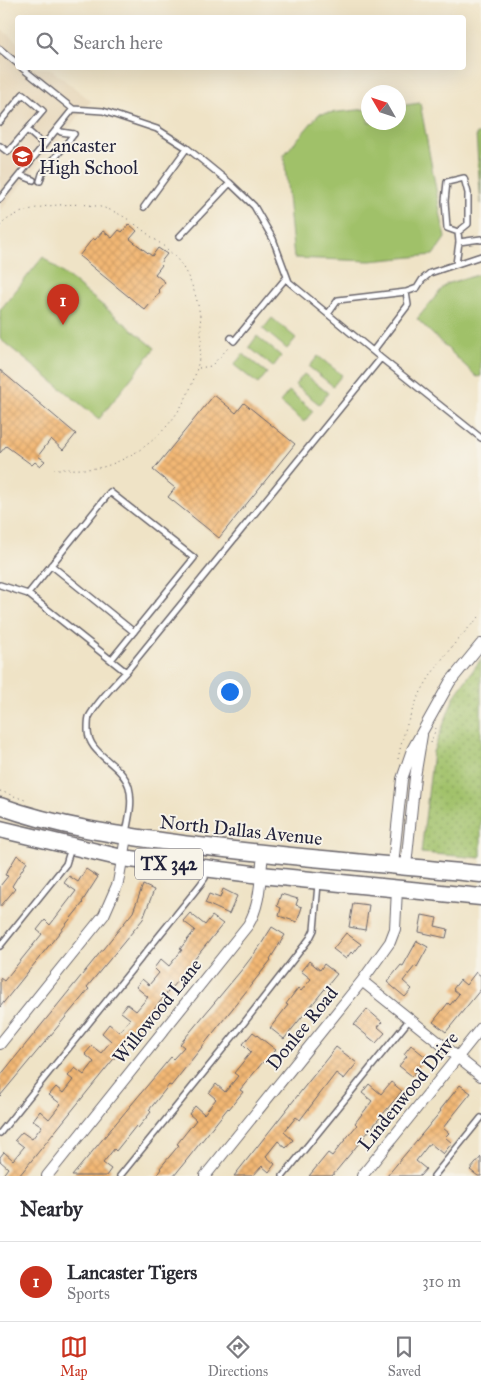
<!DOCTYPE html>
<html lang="en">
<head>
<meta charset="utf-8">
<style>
	body { margin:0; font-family:"IM FELL Great Primer",serif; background:#f7f7f7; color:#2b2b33 }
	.compass { position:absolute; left:361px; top:85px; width:45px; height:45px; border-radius:50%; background:#fff; box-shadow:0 5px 20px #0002; rotate:309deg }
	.you { position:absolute; left:229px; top:691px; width:18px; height:18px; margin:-12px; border:4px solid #fff; border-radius:50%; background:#1a73e8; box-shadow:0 0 0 8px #1a73e833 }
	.badge { display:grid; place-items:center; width:32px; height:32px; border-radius:50%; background:#c8321e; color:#fff; font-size:16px; font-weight:700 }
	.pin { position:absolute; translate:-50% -41px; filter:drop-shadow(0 1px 2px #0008) }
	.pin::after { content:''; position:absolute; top:26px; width:18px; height:15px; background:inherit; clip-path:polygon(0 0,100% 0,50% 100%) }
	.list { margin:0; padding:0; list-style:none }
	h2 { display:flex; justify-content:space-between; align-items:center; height:65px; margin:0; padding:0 20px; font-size:21px }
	h2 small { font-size:16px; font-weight:400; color:#7c7c81 }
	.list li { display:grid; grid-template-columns:32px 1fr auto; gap:15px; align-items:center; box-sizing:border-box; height:80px; padding:0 20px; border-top:1px solid #e1e1e2 }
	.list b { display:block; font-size:19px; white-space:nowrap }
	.list p { margin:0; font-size:16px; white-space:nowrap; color:#7c7c81 }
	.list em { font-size:16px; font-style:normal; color:#7c7c81 }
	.icon { flex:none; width:28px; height:28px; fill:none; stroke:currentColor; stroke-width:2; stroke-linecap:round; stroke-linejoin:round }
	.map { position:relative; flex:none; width:481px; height:1176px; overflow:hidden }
	.search { position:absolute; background:#fff; box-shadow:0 5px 20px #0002; left:15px; right:15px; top:15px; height:55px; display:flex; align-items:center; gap:12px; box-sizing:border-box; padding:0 18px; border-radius:5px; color:#7c7c81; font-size:19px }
	.sheet { height:145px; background:#fff }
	nav { display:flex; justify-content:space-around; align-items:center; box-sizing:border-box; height:70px; border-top:1px solid #e1e1e2; background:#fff; font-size:14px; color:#7c7c81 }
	nav a { display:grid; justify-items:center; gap:2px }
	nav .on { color:#c8321e }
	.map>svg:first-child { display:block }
	.built { fill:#e6d5b7 }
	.green { fill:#a0c169; stroke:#617252 }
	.park { fill:url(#park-dots); stroke:#617252 }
	.building { fill:url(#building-cross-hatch) }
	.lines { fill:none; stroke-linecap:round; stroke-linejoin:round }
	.service-casing { stroke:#6a666c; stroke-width:8 }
	.minor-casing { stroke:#6a666c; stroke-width:12 }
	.primary-casing { stroke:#6a666c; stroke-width:19 }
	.path { stroke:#6a666c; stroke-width:1; stroke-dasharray:1 4; stroke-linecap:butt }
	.service { stroke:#fff; stroke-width:5 }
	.minor { stroke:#fff; stroke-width:10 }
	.primary { stroke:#fff; stroke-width:16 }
	.labels { text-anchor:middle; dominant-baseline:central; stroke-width:4; stroke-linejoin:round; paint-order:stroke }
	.shield { fill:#f7f3e8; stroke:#62616f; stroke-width:1 }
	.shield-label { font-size:18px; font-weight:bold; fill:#22223b }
	.poi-label { font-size:19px; fill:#22223b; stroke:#f7f3e8; text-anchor:start }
	.street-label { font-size:19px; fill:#22223b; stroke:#f7f3e8 }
</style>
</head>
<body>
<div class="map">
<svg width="481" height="1176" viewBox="0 0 481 1176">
	<defs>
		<pattern id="park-dots" width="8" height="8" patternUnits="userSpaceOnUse" patternTransform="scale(1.25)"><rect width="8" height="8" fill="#a0c169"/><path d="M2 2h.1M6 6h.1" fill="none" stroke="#829c58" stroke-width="1.8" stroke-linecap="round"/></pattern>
		<pattern id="building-cross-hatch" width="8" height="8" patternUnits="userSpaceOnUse" patternTransform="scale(1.25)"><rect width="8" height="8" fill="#f2b774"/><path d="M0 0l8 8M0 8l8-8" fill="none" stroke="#cf9d65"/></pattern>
	</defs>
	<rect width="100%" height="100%" fill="#f7f3e8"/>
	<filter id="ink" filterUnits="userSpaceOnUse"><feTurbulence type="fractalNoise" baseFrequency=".02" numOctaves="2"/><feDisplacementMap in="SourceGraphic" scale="10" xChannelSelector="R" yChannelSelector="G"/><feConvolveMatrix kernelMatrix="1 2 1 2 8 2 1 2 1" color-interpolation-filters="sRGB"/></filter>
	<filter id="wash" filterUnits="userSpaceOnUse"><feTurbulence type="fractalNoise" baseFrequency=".0096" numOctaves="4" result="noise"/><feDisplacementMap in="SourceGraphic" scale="20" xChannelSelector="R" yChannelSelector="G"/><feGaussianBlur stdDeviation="1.12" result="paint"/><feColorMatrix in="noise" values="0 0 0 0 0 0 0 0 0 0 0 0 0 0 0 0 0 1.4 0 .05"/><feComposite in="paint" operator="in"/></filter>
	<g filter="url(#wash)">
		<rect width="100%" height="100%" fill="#efe3c6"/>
		<path class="built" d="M0,28L17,42L18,68H49L91,101L0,211Z"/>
		<path class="green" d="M420,103L445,238L433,255L370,261L294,258L284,155L319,114L368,109V122H398L399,106Z
			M476,134H481V205Z
			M43,257L155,348L99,419L0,339V310Z
			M481,274V376L477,377L417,319L446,284Z
			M272,318L296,338L287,349L263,329Z
			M257,336L281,356L273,367L249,347Z
			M243,354L267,373L258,384L234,365Z
			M318,356L342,375L333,386L309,367Z
			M304,374L328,393L319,404L295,385Z
			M289,391L313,411L304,422L280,402Z"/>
		<path class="park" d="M481,659V858L421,853L433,752L454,697Z"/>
		<g id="blocks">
			<path class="building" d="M129,224L137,231L130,239L152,256L158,248L167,254L160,263L162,265L155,274L165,282L158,290L160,292L145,310L79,256L93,238L95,240L103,231L112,238L119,230L122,232Z
				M0,370L76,434L63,450L51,439L38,456L45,461L40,466L35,462L32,465L6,446L0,453Z
				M214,395L236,413L244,403L295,444L219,538L168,497L175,488L153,470Z
				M17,855L27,862L12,886L15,889L0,907V886L8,876L5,875Z
				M86,869L98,877L82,902L83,903L0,1007V978L4,981L42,934L37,930L45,920L50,925L76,891L64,883L69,876L78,882Z
				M143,885L154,890L143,919L87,987L89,989L75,1006L0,1096V1076L133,912Z
				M223,889L237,896L229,914L205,903L209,894L220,898Z
				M281,894L298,899L296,905L302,907L297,922L279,916L281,908L277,906Z
				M353,903L369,905L365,930L349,927Z
				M190,913L205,925L212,916L223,924L19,1176H2L8,1168L0,1161V1157L4,1152L13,1160L24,1147L15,1140L22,1132L32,1139L42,1126L33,1120L40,1111L49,1119L61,1104L49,1095L56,1087L63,1093L73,1080L68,1076L75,1068L84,1075L94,1062L85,1054L92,1046L101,1053L111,1041L102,1033L109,1024L119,1032L130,1019L121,1012L127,1004L136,1011L148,997L136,987L142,979L149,985L159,973L154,968L161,959L169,966L182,950L180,949L195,930L183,921Z
				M422,915L437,918L435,926L448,929L446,938L419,932Z
				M272,927L285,935L270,959L271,960L171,1086L169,1085L149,1110L151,1112L138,1128L136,1126L116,1151L114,1149L103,1163L111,1169L106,1176H72L171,1057L173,1059L184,1047L180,1044L244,967L260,946Z
				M346,933L361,944L353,954L351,952L346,959L333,949Z
				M417,941L428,947L417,967L415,966L403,981L412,989L405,997L387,982L401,965L403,966Z
				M309,961L320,970L324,964L337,974L284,1039L270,1028L288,1005L286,1004L298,988L301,991L311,979L301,971Z
				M476,972L481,976V989L446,1032L433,1022L448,1003L450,1005L459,994L453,989L460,980L466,985Z
				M367,1009L382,1022L378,1027L385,1033L376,1043L354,1025Z
				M253,1032L276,1050L265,1063L263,1062L240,1090L243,1092L229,1109L228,1108L174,1176H156L161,1169L160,1168L179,1145L177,1144L196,1120L189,1114L195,1106L204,1114L216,1099L209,1093L216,1084L225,1092L238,1076L234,1073L251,1052L243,1044Z
				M411,1045L427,1058L412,1076L399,1066L407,1056L404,1054Z
				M336,1047L357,1063L344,1079L336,1073L300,1120L296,1117L284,1132L293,1140L286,1148L278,1141L266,1156L275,1164L269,1172L262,1166L253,1176H234Z
				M391,1082L402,1091L332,1176H309L328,1153L332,1156L357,1125L355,1123L372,1101L362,1093L369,1084L381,1094Z
				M460,1085L471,1093L443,1128L449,1133L445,1137L452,1143L443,1154L430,1143L416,1161L426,1169L420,1176H387L441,1111L440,1110Z
				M481,1157V1176H478L470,1170Z"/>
		</g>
	</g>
	<g filter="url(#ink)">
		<use href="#blocks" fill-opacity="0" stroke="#6a666c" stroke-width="1"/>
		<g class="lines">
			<defs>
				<path id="service" d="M0,49L18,64
					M0,122L23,94L43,111L8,152L0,146
					M57,129L61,132L74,134
					M27,130L44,145
					M20,175L33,180
					M40,181L42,174L74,134
					M0,199L73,109
					M144,207L187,148
					M458,232L447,228L445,201L447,182L464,178L468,193V224L458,232L459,242
					M180,236L230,183
					M456,264L459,242L481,239V240
					M406,292L417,288L422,280L430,273L481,256
					M328,314L338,300L406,292L408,305L373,351
					M231,338L234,341L286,278
					M381,358L481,438
					M51,565L134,632
					M0,585L28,594L126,672L381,358L289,282L273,239L254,206L230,183L187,148L157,129L103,111L73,109L22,68
					M28,594L110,492L194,558L111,660
					M126,672C114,685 97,702 89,717C88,720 88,725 88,729C87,755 122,763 129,787C133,802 129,817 126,833
					M0,946L66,864L71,848
					M0,1133L200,885L205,878L206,871
					M120,1176L240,1028L310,938L314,930L318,884
					M283,1176L410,1019
					M434,1176L481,1118"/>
				<path id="minor" d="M393,865L402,779L412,750L450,682L481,644
					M406,866L415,777L422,735
					M362,981L481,1076
					M0,1044L104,915L118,883L126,837
					M47,1176L248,925C261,904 260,878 263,854
					M205,1176L362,981L390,942L395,929L397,889
					M362,1176L481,1028"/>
				<path id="primary" d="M0,806C61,828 125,836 190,845C287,857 384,864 481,874
					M0,829L122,858L261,875L481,897"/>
			</defs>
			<use href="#service" class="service-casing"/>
			<use href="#minor" class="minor-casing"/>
			<use href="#primary" class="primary-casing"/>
			<path class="path" d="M0,226C13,211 41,206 59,205C101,202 117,209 149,235C161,244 174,253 182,266C222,330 197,419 131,455C122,460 113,464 103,467C87,470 70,469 54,469
				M199,368L211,366L230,346
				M431,743L436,728
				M398,759C410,696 438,659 481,615
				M0,791L25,800"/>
			<use href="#service" class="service"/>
			<use href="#minor" class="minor"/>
			<use href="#primary" class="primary"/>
		</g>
	</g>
	<defs>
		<symbol id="school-disc" viewBox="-11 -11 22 22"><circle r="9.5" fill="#c8321e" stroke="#f7f3e8"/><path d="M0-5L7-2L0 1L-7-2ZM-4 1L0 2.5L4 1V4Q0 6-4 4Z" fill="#fff"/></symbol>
	</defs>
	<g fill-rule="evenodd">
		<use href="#school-disc" x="10" y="144" width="25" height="25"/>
	</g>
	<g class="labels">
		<rect class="shield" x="135" y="848.5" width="68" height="31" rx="4"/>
		<g class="shield-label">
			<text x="169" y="864">TX 342</text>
		</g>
		<g class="poi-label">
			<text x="39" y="145">Lancaster<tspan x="39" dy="22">High School</tspan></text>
		</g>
		<g class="street-label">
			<text transform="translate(241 830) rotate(6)">North Dallas Avenue</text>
			<text transform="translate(157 1011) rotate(-51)">Willowood Lane</text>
			<text transform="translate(302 1028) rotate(-51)">Donlee Road</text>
			<text transform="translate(408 1091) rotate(-51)">Lindenwood Drive</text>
		</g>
	</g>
</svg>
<svg class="compass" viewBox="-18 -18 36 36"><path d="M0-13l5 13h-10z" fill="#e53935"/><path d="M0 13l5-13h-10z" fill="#7c7c81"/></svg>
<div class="you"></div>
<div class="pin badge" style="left:63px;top:325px">1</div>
<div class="search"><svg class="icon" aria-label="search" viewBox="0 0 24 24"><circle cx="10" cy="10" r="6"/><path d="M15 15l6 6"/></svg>Search here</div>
</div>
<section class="sheet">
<h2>Nearby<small></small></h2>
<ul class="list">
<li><span class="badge">1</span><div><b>Lancaster Tigers</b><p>Sports</p></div><em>310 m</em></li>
</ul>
</section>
<nav>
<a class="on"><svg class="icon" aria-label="map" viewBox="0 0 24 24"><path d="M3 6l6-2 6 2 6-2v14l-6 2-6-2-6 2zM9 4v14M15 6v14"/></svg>Map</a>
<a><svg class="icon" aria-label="directions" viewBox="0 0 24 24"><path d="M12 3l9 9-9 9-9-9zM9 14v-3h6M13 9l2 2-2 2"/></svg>Directions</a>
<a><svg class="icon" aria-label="saved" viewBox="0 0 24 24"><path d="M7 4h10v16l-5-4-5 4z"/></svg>Saved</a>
</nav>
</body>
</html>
